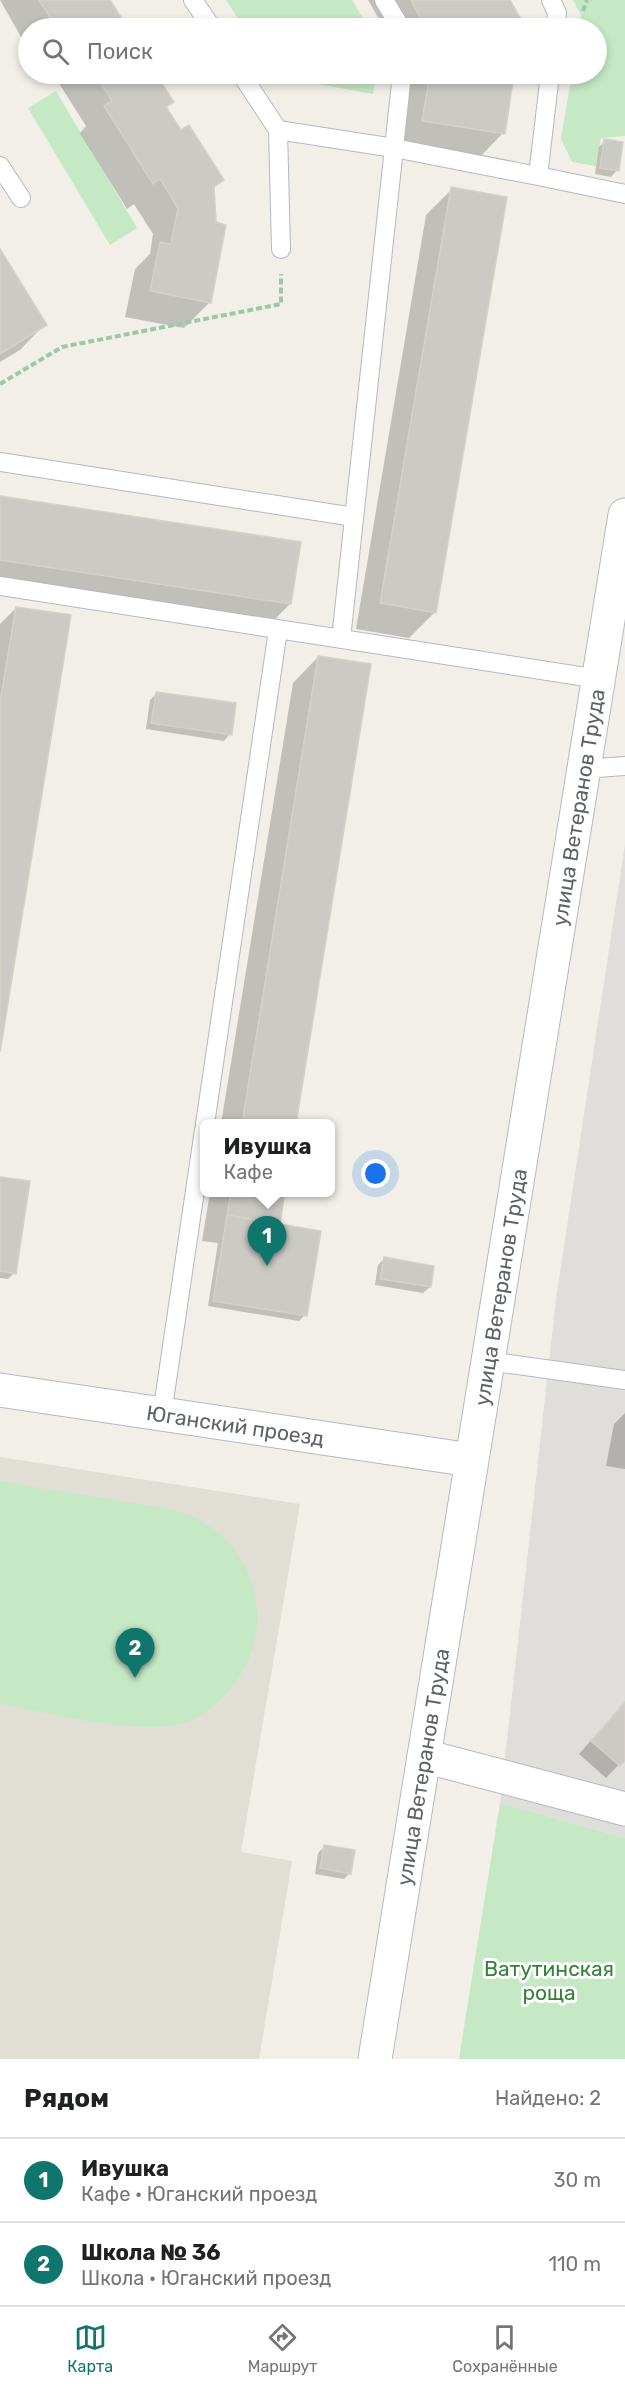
<!DOCTYPE html>
<html lang="ru">
<head>
<meta charset="utf-8">
<style>
	body { margin:0; font-family:Rubik,sans-serif; background:#f6f6f6; color:#202124 }
	.you { position:absolute; left:376px; top:1174px; width:21px; height:21px; margin:-15px; border:4px solid #fff; border-radius:50%; background:#1a73e8; box-shadow:0 0 0 9px #1a73e833 }
	.badge { display:grid; place-items:center; width:39px; height:39px; border-radius:50%; background:#0f766e; color:#fff; font-size:20px; font-weight:700 }
	.pin { position:absolute; translate:-50% -50px; filter:drop-shadow(0 2px 3px #0008) }
	.pin::after { content:''; position:absolute; top:32px; width:21px; height:18px; background:inherit; clip-path:polygon(0 0,100% 0,50% 100%) }
	.popup { position:absolute; left:200px; top:1119px; width:135px; height:78px; box-sizing:border-box; display:grid; place-content:center; border-radius:9px; background:#fff; filter:drop-shadow(0 2px 4px #0005); font-size:20px; white-space:nowrap; color:#757577 }
	.popup b { font-size:22px; color:#202124 }
	.popup::after { content:''; position:absolute; left:50%; top:100%; margin-left:-12px; border:12px solid transparent; border-top-color:#fff }
	.list { margin:0; padding:0; list-style:none }
	h2 { display:flex; justify-content:space-between; align-items:center; height:78px; margin:0; padding:0 24px; font-size:26px }
	h2 small { font-size:20px; font-weight:400; color:#757577 }
	.list li { display:grid; grid-template-columns:39px 1fr auto; gap:18px; align-items:center; box-sizing:border-box; height:84px; padding:0 24px; border-top:2px solid #e0e0e0 }
	.list b { display:block; font-size:22px; white-space:nowrap }
	.list p { margin:0; font-size:20px; white-space:nowrap; color:#757577 }
	.list em { font-size:20px; font-style:normal; color:#757577 }
	.icon { flex:none; width:33px; height:33px; fill:none; stroke:currentColor; stroke-width:2; stroke-linecap:round; stroke-linejoin:round }
	.map { position:relative; flex:none; width:625px; height:2059px; overflow:hidden }
	.search { position:absolute; background:#fff; box-shadow:0 3px 9px #0003; left:18px; right:18px; top:18px; height:66px; display:flex; align-items:center; gap:15px; box-sizing:border-box; padding:0 21px; border-radius:33px; color:#757577; font-size:22px }
	.sheet { height:246px; background:#fff }
	nav { display:flex; justify-content:space-around; align-items:center; box-sizing:border-box; height:84px; border-top:2px solid #e0e0e0; background:#fff; font-size:16px; color:#757577 }
	nav a { display:grid; justify-items:center; gap:3px }
	nav .on { color:#0f766e }
	.map>svg:first-child { display:block }
	.industrial { fill:#e0deda }
	.education { fill:#e1ded6 }
	.green { fill:#c5e8c5 }
	.shadow { fill:#0003 }
	.building { fill:#cccac5; stroke:#d6d1c6; stroke-width:1.5 }
	.lines { fill:none; stroke-linecap:round; stroke-linejoin:round }
	.service-casing { stroke:#b5b8bc; stroke-width:20 }
	.minor-casing { stroke:#b5b8bc; stroke-width:35 }
	.secondary-casing { stroke:#b6babf; stroke-width:35 }
	.path { stroke:#9cc7a9; stroke-width:4; stroke-dasharray:6 3; stroke-linecap:butt }
	.service { stroke:#fff; stroke-width:18 }
	.minor { stroke:#fff; stroke-width:33 }
	.secondary { stroke:#fff; stroke-width:33 }
	.labels { text-anchor:middle; dominant-baseline:central; stroke-width:6; stroke-linejoin:round; paint-order:stroke }
	.street-label { font-size:21px; fill:#5f6368; stroke:#fff }
	.park-label { font-size:21px; fill:#348238; stroke:#fff }
</style>
</head>
<body>
<div class="map">
<svg width="625" height="2059" viewBox="0 0 625 2059">
	<rect width="100%" height="100%" fill="#f1efe8"/>
	<path class="industrial" d="M625,844V1838L500,1803L556,1299Z"/>
	<path class="education" d="M0,1457L300,1504L241,1852L292,1861L259,2059H0Z"/>
	<path class="green" d="M226,0H352L369,28H244Z
		M573,0H625V136L601,138L596,166L572,162L561,139L572,74H596V28H579L581,15Z
		M274,74H376L373,94L275,76Z
		M56,91L137,228L110,245L28,108Z
		M0,1481C40,1488 81,1495 121,1501C147,1506 178,1508 201,1521C265,1557 276,1643 225,1695C214,1707 196,1720 180,1724C131,1735 51,1713 0,1704Z
		M500,1803L625,1838V2059H459Z"/>
	<path class="shadow" d="M0,0H108L126,28H28V49Z
		M368,0H508L521,23L520,28H384Z
		M53,74H154L172,101L165,108L180,132L222,180L212,190L209,303L184,328L125,317L135,269L150,254L153,234L134,204L127,209L80,133L86,126Z
		M407,74H513L503,133L476,161L395,148Z
		M605,141L617,170L611,177L595,174L599,147Z
		M452,189L435,612L409,638L356,629L426,215Z
		M0,252L45,324L20,350L0,362Z
		M0,497L290,604L269,625L0,584Z
		M16,608L0,1042V624Z
		M318,657L295,1124H221L293,683Z
		M157,693L230,734L224,741L146,729L150,700Z
		M0,1178L14,1273L8,1279L0,1278Z
		M210,1192H283L276,1225L305,1315L299,1321L208,1306L218,1243L202,1241Z
		M385,1258L430,1287L423,1293L375,1285L378,1265Z
		M625,1413V1469L606,1466L614,1424Z
		M625,1702V1758L606,1778L579,1754Z
		M325,1846L350,1873L344,1879L315,1874L318,1853Z"/>
	<path class="building" d="M39,0H110L128,28H57Z
		M411,0H510L523,23L522,28H426Z
		M95,74H156L174,102L166,107L181,130L189,125L224,180L214,187L216,222L226,225L211,303L150,291L160,242L171,244L178,208L160,179L153,184L104,106L112,101Z
		M430,74H514L505,134L422,121Z
		M604,139L623,142L619,171L600,168Z
		M451,187L507,197L436,613L380,603Z
		M0,249L47,325L0,354Z
		M0,496L301,542L291,604L0,560Z
		M16,607L71,615L0,1052V703Z
		M318,656L371,664L296,1124H242Z
		M156,692L236,703L232,735L151,723Z
		M0,1177L30,1181L16,1274L0,1271Z
		M231,1192H285L280,1223L227,1215Z
		M227,1215L321,1231L307,1316L213,1301Z
		M384,1257L434,1266L431,1287L380,1279Z
		M625,1702V1760L620,1766L591,1741Z
		M324,1845L355,1850L351,1874L320,1868Z"/>
	<g class="lines">
		<defs>
			<path id="service" d="M193,0L212,28
				M384,0L401,28
				M551,0L557,13L555,28
				M241,74L278,130L281,249
				M550,74L538,176L625,194
				M278,130L394,148L538,176
				M0,166L21,198
				M0,462L354,517
				M0,586L599,679
				M341,639L402,74
				M584,769L625,766
				M205,1124L278,630
				M488,1361L625,1380
				M162,1414L204,1130"/>
			<g id="minor">
				<path id="s1" d="M0,1390L471,1460"/>
				<path d="M424,1756L625,1809"/>
			</g>
			<g id="secondary">
				<path id="s2" d="M375,2059L625,515"/>
			</g>
		</defs>
		<use href="#service" class="service-casing"/>
		<use href="#minor" class="minor-casing"/>
		<use href="#secondary" class="secondary-casing"/>
		<path class="path" d="M583,11L587,0
			M0,384L62,347L281,304V274"/>
		<use href="#service" class="service"/>
		<use href="#minor" class="minor"/>
		<use href="#secondary" class="secondary"/>
	</g>
	<g class="labels">
		<g class="street-label">
			<text stroke="none"><textPath href="#s2" startOffset="1268">улица Ветеранов Труда</textPath></text>
			<text stroke="none"><textPath href="#s2" startOffset="782">улица Ветеранов Труда</textPath></text>
			<text stroke="none"><textPath href="#s1" startOffset="238">Юганский проезд</textPath></text>
			<text stroke="none"><textPath href="#s2" startOffset="296">улица Ветеранов Труда</textPath></text>
		</g>
		<g class="park-label">
			<text x="549" y="1968">Ватутинская<tspan x="549" dy="24">роща</tspan></text>
		</g>
	</g>
</svg>
<div class="you"></div>
<div class="pin badge" style="left:267px;top:1266px">1</div>
<div class="popup"><b>Ивушка</b>Кафе</div>
<div class="pin badge" style="left:135px;top:1678px">2</div>
<div class="search"><svg class="icon" aria-label="search" viewBox="0 0 24 24"><circle cx="10" cy="10" r="6"/><path d="M15 15l6 6"/></svg>Поиск</div>
</div>
<section class="sheet">
<h2>Рядом<small>Найдено: 2</small></h2>
<ul class="list">
<li><span class="badge">1</span><div><b>Ивушка</b><p>Кафе · Юганский проезд</p></div><em>30 m</em></li>
<li><span class="badge">2</span><div><b>Школа № 36</b><p>Школа · Юганский проезд</p></div><em>110 m</em></li>
</ul>
</section>
<nav>
<a class="on"><svg class="icon" aria-label="map" viewBox="0 0 24 24"><path d="M3 6l6-2 6 2 6-2v14l-6 2-6-2-6 2zM9 4v14M15 6v14"/></svg>Карта</a>
<a><svg class="icon" aria-label="directions" viewBox="0 0 24 24"><path d="M12 3l9 9-9 9-9-9zM9 14v-3h6M13 9l2 2-2 2"/></svg>Маршрут</a>
<a><svg class="icon" aria-label="saved" viewBox="0 0 24 24"><path d="M7 4h10v16l-5-4-5 4z"/></svg>Сохранённые</a>
</nav>
</body>
</html>
